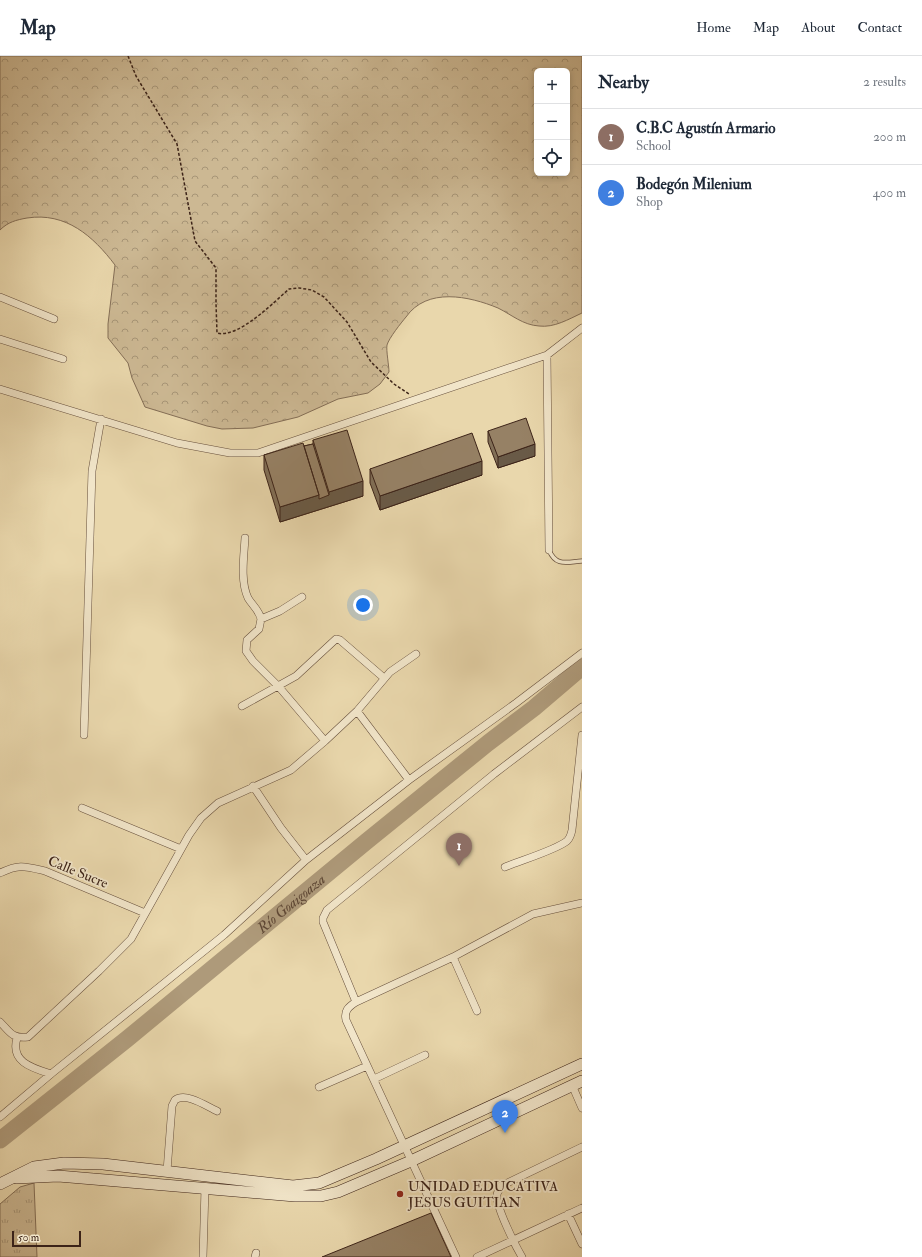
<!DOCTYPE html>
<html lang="en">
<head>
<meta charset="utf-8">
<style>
	body { margin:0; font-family:"IM FELL Double Pica",serif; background:#f6f6f7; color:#1f2937 }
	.controls { position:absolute; right:12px; top:12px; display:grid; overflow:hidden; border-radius:6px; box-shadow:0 2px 6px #0003 }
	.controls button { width:36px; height:36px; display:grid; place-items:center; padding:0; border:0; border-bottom:1px solid #e0e1e3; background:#fff; color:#1f2937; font:20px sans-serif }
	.scale { position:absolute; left:12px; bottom:10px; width:69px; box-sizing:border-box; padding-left:4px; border:2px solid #3c2318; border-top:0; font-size:11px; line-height:14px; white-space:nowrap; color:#3c2318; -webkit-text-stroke:3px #f1e5c9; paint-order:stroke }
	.you { position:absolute; left:363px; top:549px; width:14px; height:14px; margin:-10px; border:3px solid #fff; border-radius:50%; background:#1a73e8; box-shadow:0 0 0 6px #1a73e833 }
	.badge { display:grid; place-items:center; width:26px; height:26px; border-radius:50%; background:#8f2418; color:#fff; font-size:13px; font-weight:700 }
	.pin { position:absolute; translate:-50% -33px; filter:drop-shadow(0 1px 2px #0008) }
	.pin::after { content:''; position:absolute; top:21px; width:14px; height:12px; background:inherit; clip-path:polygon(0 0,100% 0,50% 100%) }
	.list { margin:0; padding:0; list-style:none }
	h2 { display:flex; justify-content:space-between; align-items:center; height:52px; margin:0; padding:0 16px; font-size:17px }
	h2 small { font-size:13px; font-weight:400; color:#747a83 }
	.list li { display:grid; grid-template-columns:26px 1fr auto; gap:12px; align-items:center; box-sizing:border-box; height:56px; padding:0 16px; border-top:1px solid #e0e1e3 }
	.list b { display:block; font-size:15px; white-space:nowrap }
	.list p { margin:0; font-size:13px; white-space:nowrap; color:#747a83 }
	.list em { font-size:13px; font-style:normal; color:#747a83 }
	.icon { flex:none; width:22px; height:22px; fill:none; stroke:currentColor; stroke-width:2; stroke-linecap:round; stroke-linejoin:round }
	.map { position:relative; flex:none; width:582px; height:1201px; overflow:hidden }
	header { display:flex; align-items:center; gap:24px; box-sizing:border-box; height:56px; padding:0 20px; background:#fff; border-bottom:1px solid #e0e1e3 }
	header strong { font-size:19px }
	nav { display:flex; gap:22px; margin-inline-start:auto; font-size:14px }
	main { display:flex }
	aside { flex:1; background:#fff }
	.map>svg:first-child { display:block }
	.grass { fill:url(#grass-tufts); stroke:#846e56 }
	.forest { fill:url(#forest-crowns); stroke:#846e56; fill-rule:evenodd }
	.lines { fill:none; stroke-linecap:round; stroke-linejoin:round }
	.river { stroke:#ae9a7a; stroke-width:17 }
	.service-casing { stroke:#67503d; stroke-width:5 }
	.minor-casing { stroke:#67503d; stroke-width:8 }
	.secondary-casing { stroke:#3c2318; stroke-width:12 }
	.path { stroke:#3c2318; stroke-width:1.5; stroke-dasharray:3 2; stroke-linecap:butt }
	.service { stroke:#f1e5c9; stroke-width:3.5 }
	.minor { stroke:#f1e5c9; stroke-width:7 }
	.secondary { stroke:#f1e5c9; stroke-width:11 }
	.wall { fill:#816f57; stroke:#3c2318 }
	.shaded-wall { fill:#695a47; stroke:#3c2318 }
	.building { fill:#968165; stroke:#3c2318 }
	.poi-dot { fill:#8f2418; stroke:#f1e5c9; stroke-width:1.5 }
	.labels { text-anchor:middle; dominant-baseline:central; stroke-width:3.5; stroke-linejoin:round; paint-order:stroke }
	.street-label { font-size:14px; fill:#3c2318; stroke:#f1e5c9 }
	.poi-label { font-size:14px; fill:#3c2318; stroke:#f1e5c9; text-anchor:start }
	.water-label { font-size:15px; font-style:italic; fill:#5e4735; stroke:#f1e5c9 }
</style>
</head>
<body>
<header>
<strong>Map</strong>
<nav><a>Home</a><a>Map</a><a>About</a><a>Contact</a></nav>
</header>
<main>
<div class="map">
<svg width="582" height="1201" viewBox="0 0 582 1201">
	<defs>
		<pattern id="grass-tufts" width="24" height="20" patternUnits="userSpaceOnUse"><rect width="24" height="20" fill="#ccb893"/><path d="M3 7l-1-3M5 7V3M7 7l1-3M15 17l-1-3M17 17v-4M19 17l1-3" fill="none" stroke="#a79577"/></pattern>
		<pattern id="forest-crowns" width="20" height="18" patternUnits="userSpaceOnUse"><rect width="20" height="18" fill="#ccb893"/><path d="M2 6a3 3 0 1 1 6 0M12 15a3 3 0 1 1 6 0" fill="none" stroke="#a79577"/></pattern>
	</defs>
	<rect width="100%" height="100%" fill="#e9d7ac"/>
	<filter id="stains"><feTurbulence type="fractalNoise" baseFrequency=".005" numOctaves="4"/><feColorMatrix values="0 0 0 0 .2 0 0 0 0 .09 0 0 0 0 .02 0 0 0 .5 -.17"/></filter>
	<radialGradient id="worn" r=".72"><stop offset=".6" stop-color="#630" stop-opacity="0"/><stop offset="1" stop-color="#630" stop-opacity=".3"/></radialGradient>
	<path class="grass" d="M34,1127L37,1201H0V1148L20,1131Z"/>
	<path class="forest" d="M0,0H582V257C569,263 554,272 539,270C523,269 512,259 498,252C469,240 427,231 406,261C401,267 389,282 387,289C386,294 389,310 389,316L380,328L368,337L338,343L298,361L253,372L222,373L207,370L145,351L132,322L128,307L108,282V268L115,209C93,180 66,156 27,162C16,164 8,166 0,174ZM537,15H567V117H537Z"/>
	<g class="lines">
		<path class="river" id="s1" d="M0,1084L127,983L367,785L488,687L534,652L582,611"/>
		<defs>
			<path id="service" d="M549,494C556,511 567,506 582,505"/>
			<path id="minor" d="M0,241L54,263
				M0,283L63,303
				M547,299L549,494
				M0,333L177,387L230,397H258L547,299L582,272
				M245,482C244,500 240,525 248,542C252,549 259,554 261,563L259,573L247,584L246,595L253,605L279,631L325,685
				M261,563L280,555L302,541
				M242,650L296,620L336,583L340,584L384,622
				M357,655L409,724
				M84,679L92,415L101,363
				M253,730L281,772L306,804
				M82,752L181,793
				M505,811C519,805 556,794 567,785C570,782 571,779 572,774L582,679
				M0,817C19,808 24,810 45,815L145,857
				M453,901L477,955
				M356,946L323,866V862L327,854L494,718L582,651
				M0,966C10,976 12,983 28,981L99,915L131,883L189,779L201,762L218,747L291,714L325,685L357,655L390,616L416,598
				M17,982C10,1006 32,1012 51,1018
				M374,1023L425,999
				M572,1029L582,1052
				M319,1031L367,1010
				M0,1061L51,1018L224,879L306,804L409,724L516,647L582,597
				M167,1115L172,1050L175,1044C186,1036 206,1050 217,1055
				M568,1158L582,1188
				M203,1201L205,1132
				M255,1201L256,1197
				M456,1201L346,964C344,955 348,951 356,946L453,901L533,858L582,847
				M477,1201L582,1152
				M522,1201C515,1189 496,1151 497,1139C497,1136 500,1133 501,1130L582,1091"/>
			<path id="secondary" d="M16,1122L58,1120L295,1140H321L338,1136L411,1105L582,1025
				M0,1128L34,1111L64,1107L103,1108L293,1130L319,1127L376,1103L582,1008"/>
		</defs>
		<use href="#service" class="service-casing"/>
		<use href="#minor" class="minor-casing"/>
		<use href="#secondary" class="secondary-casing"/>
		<path class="path" d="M128,0L136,20L177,88L195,185L216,212V247L217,277C238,283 274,246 289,233L299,232L312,234L324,241L347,266L371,306L394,328L409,338"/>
		<use href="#service" class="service"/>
		<use href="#minor" class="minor"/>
		<use href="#secondary" class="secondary"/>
	</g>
	<path class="wall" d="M488,375L535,400L498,412L488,386Z
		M313,384L363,440L280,466L264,414V399L304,390L313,388Z
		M370,413L482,419L380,454L370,427Z"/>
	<path class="shaded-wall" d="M535,388V400L498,412V401Z
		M482,405V419L380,454V440Z
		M363,425V440L280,466V451L319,439H329V436Z"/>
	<path class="building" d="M526,362L535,388L498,401L488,375Z
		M347,374L363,425L329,436L313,384Z
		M472,377L482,405L380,440L370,413Z
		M303,387L319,439L280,451L264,399Z
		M313,388L329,439L319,443V439L304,390Z
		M431,1157L451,1201H322Z"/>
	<circle class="poi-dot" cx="400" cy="1138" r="4"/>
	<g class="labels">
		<g class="street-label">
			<text transform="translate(78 816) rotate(22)">Calle Sucre</text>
		</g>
		<g class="poi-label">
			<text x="408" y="1130">UNIDAD EDUCATIVA<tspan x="408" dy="16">JESUS GUITIAN</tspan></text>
		</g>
		<g class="water-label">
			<text stroke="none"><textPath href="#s1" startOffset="375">Río Goaigoaza</textPath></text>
		</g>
	</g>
	<rect width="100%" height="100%" filter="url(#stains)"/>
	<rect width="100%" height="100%" fill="url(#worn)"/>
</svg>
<div class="controls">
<button>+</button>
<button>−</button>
<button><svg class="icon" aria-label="locate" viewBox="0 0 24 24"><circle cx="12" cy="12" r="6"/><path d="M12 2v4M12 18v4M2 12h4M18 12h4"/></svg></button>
</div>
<div class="scale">50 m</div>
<div class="you"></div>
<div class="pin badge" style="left:459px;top:810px;background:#8d6e63">1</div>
<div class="pin badge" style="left:505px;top:1077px;background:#3f7fe0">2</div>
</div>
<aside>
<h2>Nearby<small>2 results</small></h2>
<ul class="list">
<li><span class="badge" style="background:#8d6e63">1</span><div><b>C.B.C Agustín Armario</b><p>School</p></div><em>200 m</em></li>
<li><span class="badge" style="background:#3f7fe0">2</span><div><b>Bodegón Milenium</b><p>Shop</p></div><em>400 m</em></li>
</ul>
</aside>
</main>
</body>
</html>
